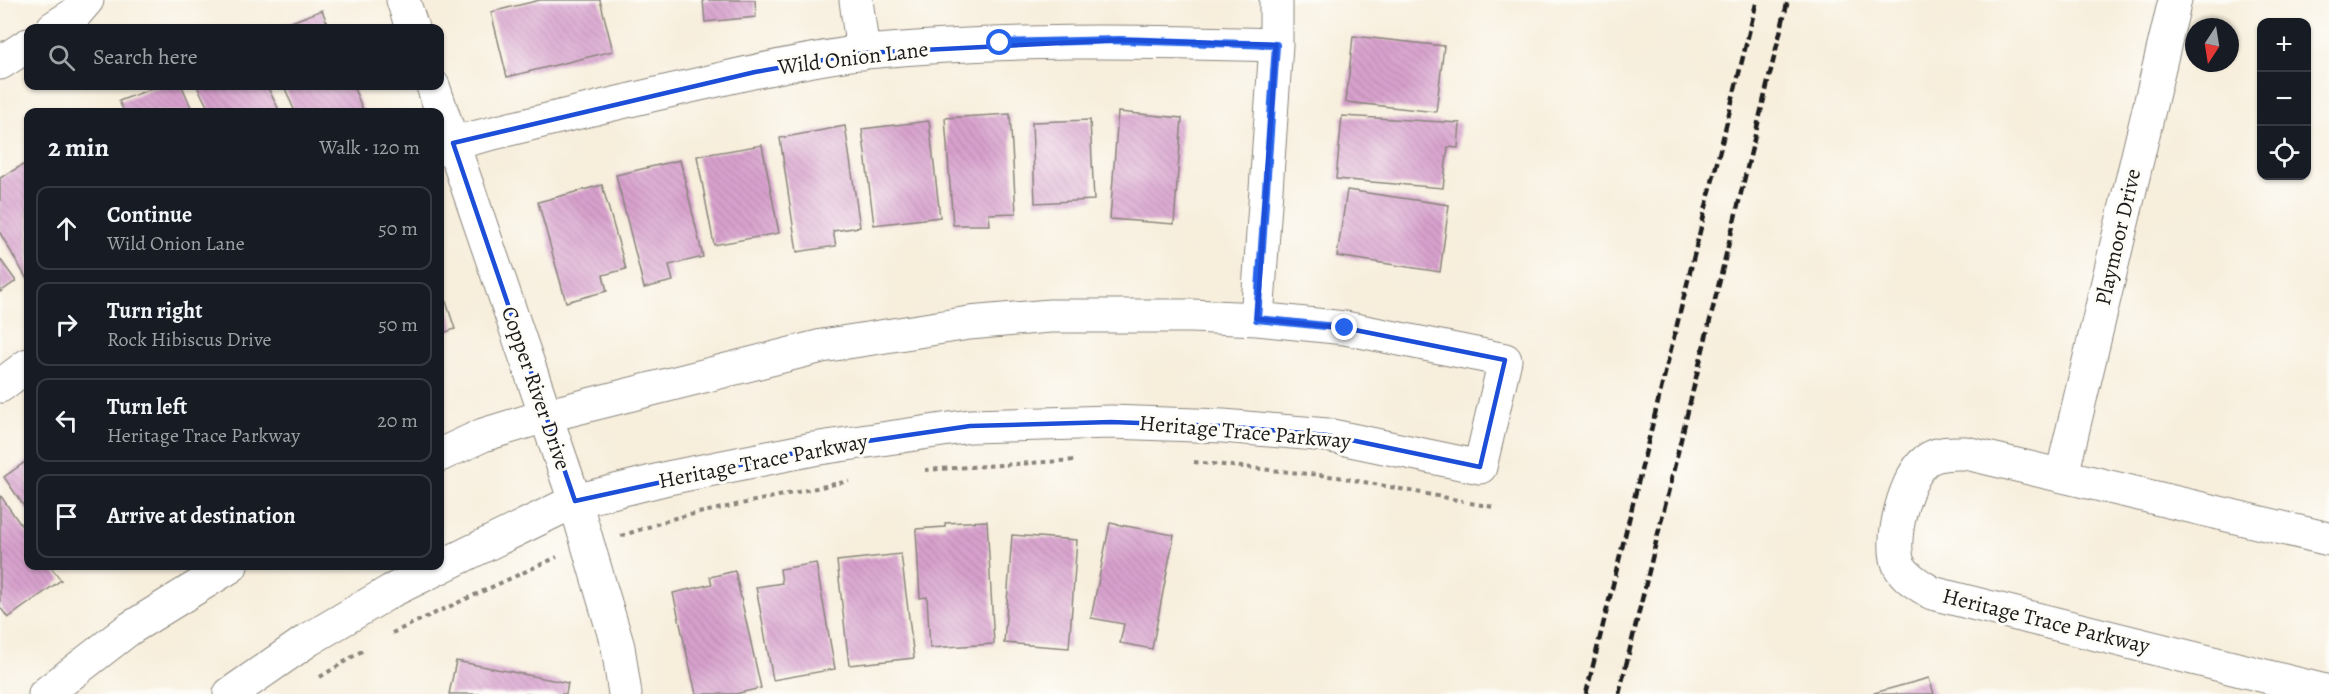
<!DOCTYPE html>
<html lang="en">
<head>
<meta charset="utf-8">
<style>
	body { margin:0; font-family:Alegreya,serif; background:#20242c; color:#f1f3f6 }
	.controls { position:absolute; right:18px; top:18px; display:grid; overflow:hidden; border-radius:12px; box-shadow:0 2px 4px #0004 }
	.controls button { width:54px; height:54px; display:grid; place-items:center; padding:0; border:0; border-bottom:2px solid #363941; background:#171b24; color:#f1f3f6; font:30px sans-serif }
	.compass { position:absolute; left:2185px; top:18px; width:54px; height:54px; border-radius:50%; background:#171b24; box-shadow:0 2px 4px #0004; rotate:192deg }
	.stop { position:absolute; width:18px; height:18px; margin:-14px; border:4px solid #2563eb; border-radius:50%; background:#fff }
	.stop.end { background:#2563eb; border-color:#fff; box-shadow:0 2px 6px #0008 }
	.list { margin:0; padding:0; list-style:none }
	h2 { display:flex; justify-content:space-between; align-items:center; height:78px; margin:0; padding:0 24px; font-size:26px }
	h2 small { font-size:20px; font-weight:400; color:#9ea1a6 }
	.list li { display:grid; grid-template-columns:39px 1fr auto; gap:18px; align-items:center; box-sizing:border-box; height:84px; margin:0 12px 12px; padding:0 12px; border:2px solid #363941; border-radius:12px }
	.list b { display:block; font-size:22px; white-space:nowrap }
	.list p { margin:0; font-size:20px; white-space:nowrap; color:#9ea1a6 }
	.list em { font-size:20px; font-style:normal; color:#9ea1a6 }
	.icon { flex:none; width:33px; height:33px; fill:none; stroke:currentColor; stroke-width:2; stroke-linecap:round; stroke-linejoin:round }
	.map { position:relative; flex:none; width:2329px; height:694px; overflow:hidden }
	.search { position:absolute; background:#171b24; box-shadow:0 2px 4px #0004; left:24px; top:24px; width:420px; height:66px; display:flex; align-items:center; gap:15px; box-sizing:border-box; padding:0 21px; border-radius:12px; color:#9ea1a6; font-size:22px }
	.panel { position:absolute; background:#171b24; box-shadow:0 2px 4px #0004; left:24px; top:108px; width:420px; height:462px; border-radius:12px }
	.map>svg:first-child { display:block }
	.building { fill:url(#building-back-hatch) }
	.lines { fill:none; stroke-linecap:round; stroke-linejoin:round }
	.minor-casing { stroke:#8a857c; stroke-width:35 }
	.path { stroke:#8a857c; stroke-width:4; stroke-dasharray:4.5 4.5; stroke-linecap:butt }
	.minor { stroke:#fff; stroke-width:33 }
	.rail { stroke:#1c1c1c; stroke-width:4.5; stroke-dasharray:9 4.5; stroke-linecap:butt }
	.route { stroke:#2563eb; stroke-width:8 }
	.marked { fill:none; stroke:#1d4ed8; stroke-width:4.5; stroke-linejoin:round }
	.labels { text-anchor:middle; dominant-baseline:central; stroke-width:6; stroke-linejoin:round; paint-order:stroke }
	.street-label { font-size:22px; fill:#1c1c1c; stroke:#fdfcf7 }
</style>
</head>
<body>
<div class="map">
<svg width="2329" height="694" viewBox="0 0 2329 694">
	<defs>
		<pattern id="building-back-hatch" width="6" height="6" patternUnits="userSpaceOnUse" patternTransform="scale(1.5)"><rect width="6" height="6" fill="#d8a1ce"/><path d="M-1 5l2 2M0 0l6 6M5-1l2 2" fill="none" stroke="#b98ab0"/></pattern>
	</defs>
	<rect width="100%" height="100%" fill="#fdfcf7"/>
	<filter id="ink" filterUnits="userSpaceOnUse"><feTurbulence type="fractalNoise" baseFrequency=".0167" numOctaves="2"/><feDisplacementMap in="SourceGraphic" scale="12" xChannelSelector="R" yChannelSelector="G"/><feConvolveMatrix kernelMatrix="1 2 1 2 8 2 1 2 1" color-interpolation-filters="sRGB"/></filter>
	<filter id="wash" filterUnits="userSpaceOnUse"><feTurbulence type="fractalNoise" baseFrequency=".008" numOctaves="4" result="noise"/><feDisplacementMap in="SourceGraphic" scale="24" xChannelSelector="R" yChannelSelector="G"/><feGaussianBlur stdDeviation="1.35" result="paint"/><feColorMatrix in="noise" values="0 0 0 0 0 0 0 0 0 0 0 0 0 0 0 0 0 1.4 0 .05"/><feComposite in="paint" operator="in"/></filter>
	<g filter="url(#wash)">
		<rect width="100%" height="100%" fill="#f7eedc"/>
		<g id="blocks">
			<path class="building" d="M540,0H600L613,51L507,77L491,12Z
				M703,0H755L756,17L705,22Z
				M322,10L329,28H276Z
				M1353,36L1444,46L1436,112L1346,102Z
				M159,86H182L193,112H124L119,101Z
				M197,86H267L280,112H210Z
				M284,86H353L364,112H295Z
				M1118,112L1182,118L1174,224L1110,219Z
				M1010,114L1016,213L989,214L990,225H953L945,118Z
				M1342,116L1460,123L1458,148L1448,147L1443,188L1336,179Z
				M1090,120L1094,200L1035,203L1032,122Z
				M929,121L940,217L874,225L862,129Z
				M845,126L860,227L833,231L836,246L797,252L780,138Z
				M762,145L779,233L714,245L697,156Z
				M680,160L703,257L669,265L673,281L644,288L616,175Z
				M28,162V281L0,233V178Z
				M602,185L626,269L603,275L607,291L566,302L538,202Z
				M1347,190L1449,205L1440,272L1337,256Z
				M0,259L16,281L0,292Z
				M440,283L455,329L440,334Z
				M28,460V512L4,477Z
				M0,495L28,535V566H50L61,580L8,618L0,607Z
				M987,521L994,644L930,648L927,597L920,598L916,529L945,527V523Z
				M1110,523L1174,535L1152,649L1120,643L1124,624L1091,618Z
				M1012,535L1077,540L1069,648L1004,643Z
				M901,554L914,658L849,665L837,561Z
				M816,563L835,669L773,680L756,587L782,583L780,569Z
				M735,571L761,688L735,694H696L673,593L712,584L710,577Z
				M456,661L568,683L566,694H449Z
				M1929,678L1934,694H1874V693Z"/>
		</g>
	</g>
	<g filter="url(#ink)">
		<use href="#blocks" fill-opacity="0" stroke="#8a857c" stroke-width="1.5"/>
		<g class="lines">
			<defs>
				<path id="minor" d="M403,0L412,28
					M856,0L863,53
					M53,28L75,14L87,0
					M0,63L28,45
					M433,86L575,501L618,647L625,694
					M440,149L453,143C538,122 623,101 709,82C760,70 813,58 865,52C1002,39 1139,41 1276,45
					M1257,319L1276,45V0
					M0,386L28,365
					M2062,475L2175,0
					M2329,539L1966,453C1954,453 1941,452 1930,458C1906,470 1887,545 1900,567C1907,579 1921,586 1932,593L2329,692
					M45,694L129,629L231,566
					M230,694L308,640L391,591L575,501L668,478L813,449L970,426L1111,422L1223,426L1327,435L1480,467L1505,360L1345,328L1257,319L1192,316H1050L969,323L822,346L545,416L483,435L440,455"/>
			</defs>
			<use href="#minor" class="minor-casing"/>
			<path class="path" d="M1194,462L1338,477L1463,501
				M925,470L1076,460
				M1470,503L1494,507
				M621,536L675,518L849,481
				M392,633L557,557
				M320,677L365,649"/>
			<use href="#minor" class="minor"/>
			<path class="rail" d="M1586,694L1757,0
				M1619,694L1788,0"/>
		</g>
	</g>
	<g class="lines" filter="url(#ink)">
		<path class="route" d="M1000,43L1119,40L1276,45L1257,319L1345,328"/>
	</g>
	<path class="marked" d="M1119,40L1276,45L1257,319L1345,328L1505,360L1480,467L1327,435L1223,426L1111,422L970,426L813,449L575,501L453,143L755,72L863,53Z"/>
	<g class="labels">
		<g class="street-label">
			<text transform="translate(853 58) rotate(-7)">Wild Onion Lane</text>
			<text transform="translate(2118 237) rotate(-77)">Playmoor Drive</text>
			<text transform="translate(536 388) rotate(71)">Copper River Drive</text>
			<text transform="translate(1245 432) rotate(5)">Heritage Trace Parkway</text>
			<text transform="translate(763 461) rotate(-11)">Heritage Trace Parkway</text>
			<text transform="translate(2046 621) rotate(14)">Heritage Trace Parkway</text>
		</g>
	</g>
</svg>
<div class="controls">
<button>+</button>
<button>−</button>
<button><svg class="icon" aria-label="locate" viewBox="0 0 24 24"><circle cx="12" cy="12" r="6"/><path d="M12 2v4M12 18v4M2 12h4M18 12h4"/></svg></button>
</div>
<svg class="compass" viewBox="-18 -18 36 36"><path d="M0-13l5 13h-10z" fill="#e53935"/><path d="M0 13l5-13h-10z" fill="#9ea1a6"/></svg>
<div class="stop" style="left:1000px;top:43px"></div>
<div class="stop end" style="left:1345px;top:328px"></div>
<div class="search"><svg class="icon" aria-label="search" viewBox="0 0 24 24"><circle cx="10" cy="10" r="6"/><path d="M15 15l6 6"/></svg>Search here</div>
<section class="panel">
<h2>2 min<small>Walk · 120 m</small></h2>
<ul class="list">
<li><svg class="icon" aria-label="ahead" viewBox="0 0 24 24"><path d="M12 20V5M6 11l6-6 6 6"/></svg><div><b>Continue</b><p>Wild Onion Lane</p></div><em>50 m</em></li>
<li><svg class="icon" aria-label="right" viewBox="0 0 24 24"><path d="M7 20v-9h11M14 6l5 5-5 5"/></svg><div><b>Turn right</b><p>Rock Hibiscus Drive</p></div><em>50 m</em></li>
<li><svg class="icon" aria-label="left" viewBox="0 0 24 24"><path d="M17 20v-9H6M10 6l-5 5 5 5"/></svg><div><b>Turn left</b><p>Heritage Trace Parkway</p></div><em>20 m</em></li>
<li><svg class="icon" aria-label="arrive" viewBox="0 0 24 24"><path d="M6 21V4h12l-3 4 3 4H6"/></svg><div><b>Arrive at destination</b></div></li>
</ul>
</section>
</div>
</body>
</html>
